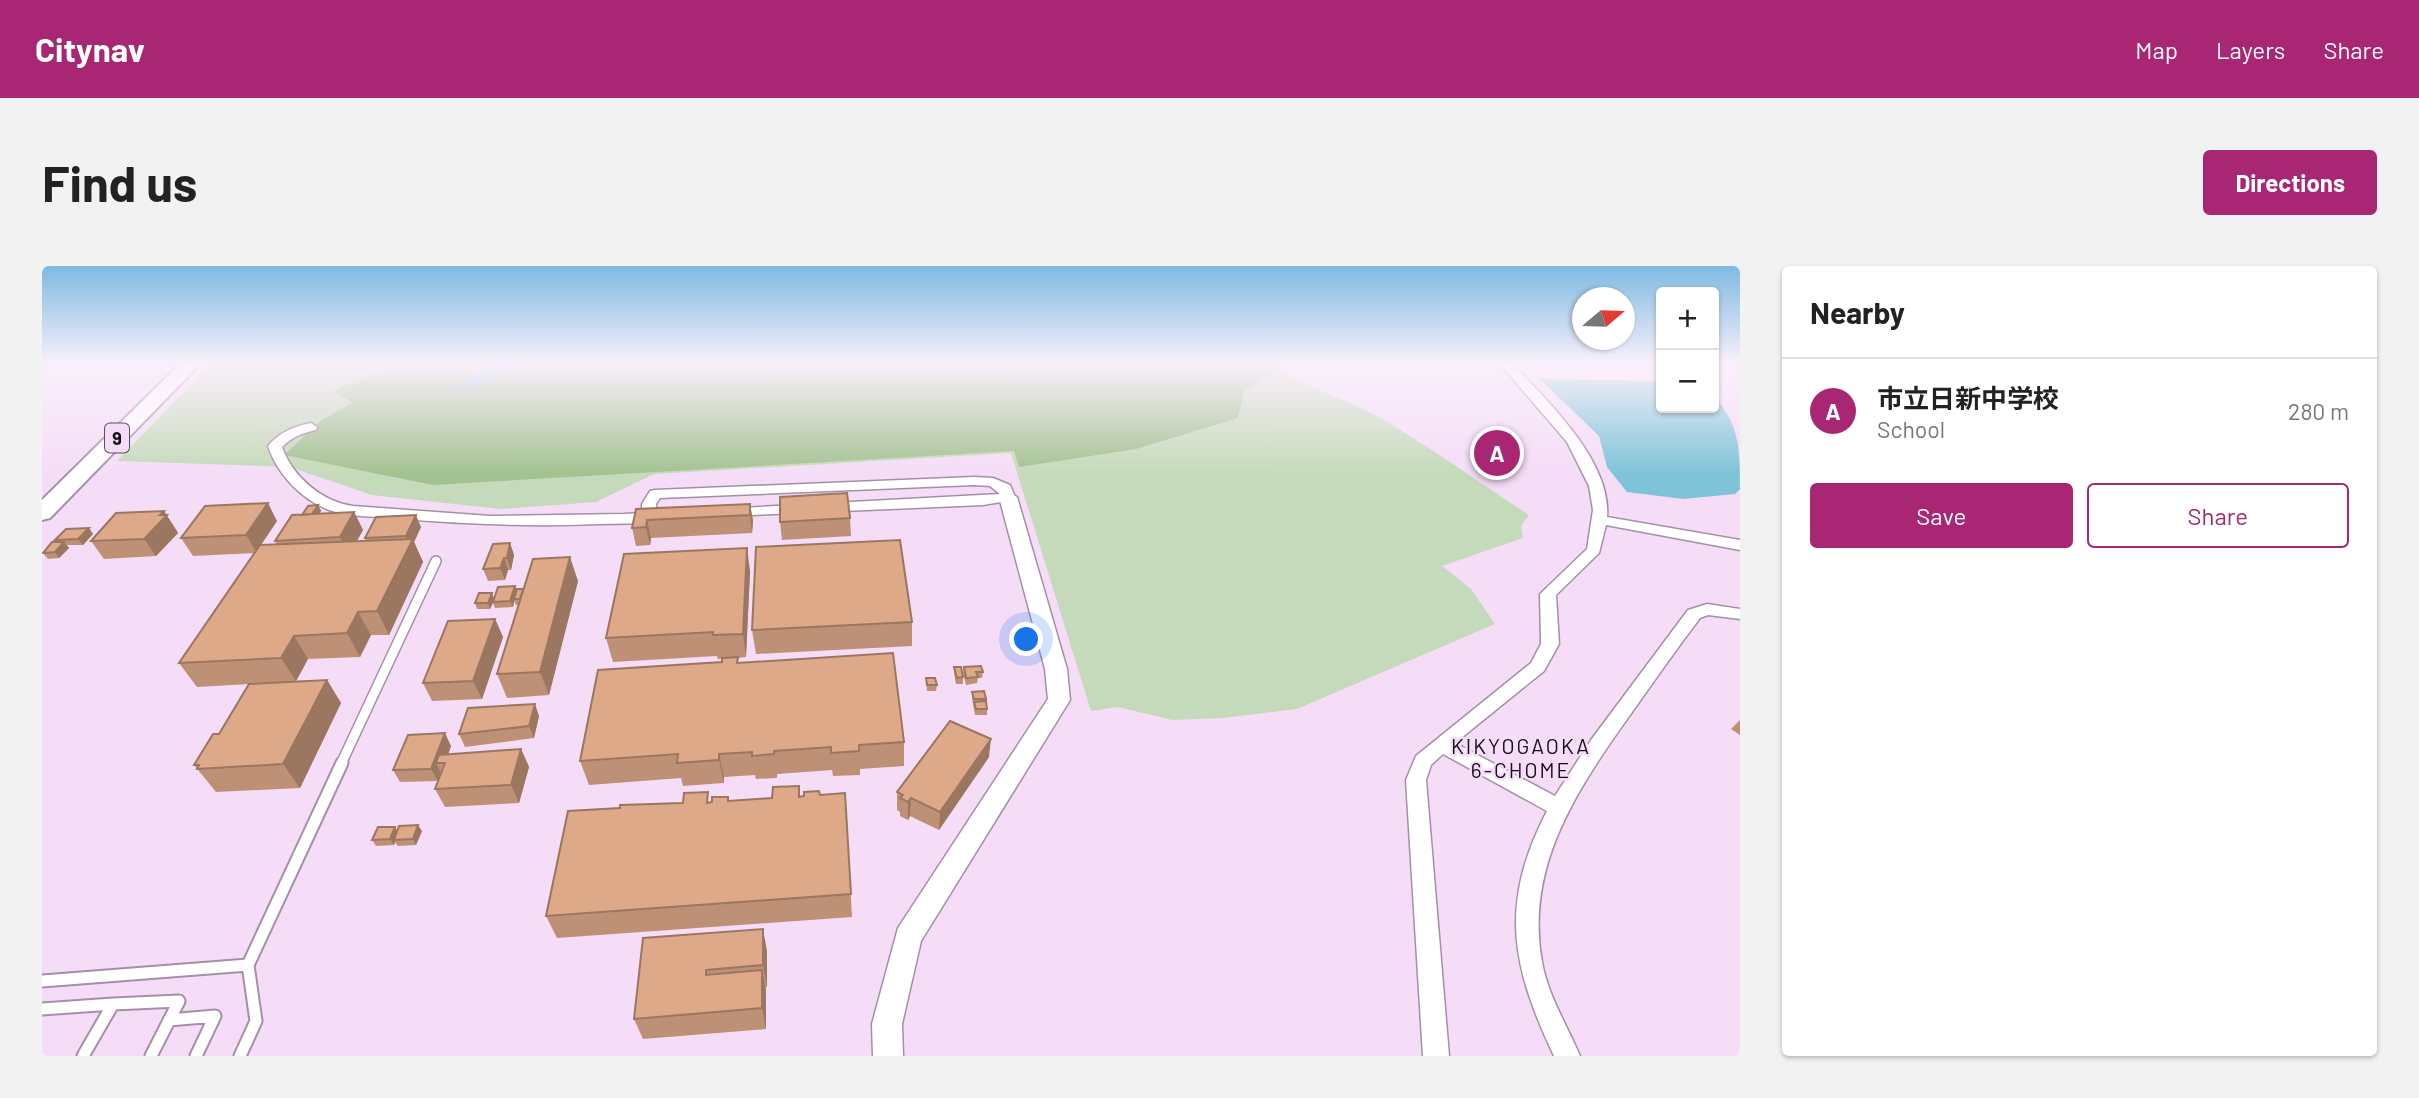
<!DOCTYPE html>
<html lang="en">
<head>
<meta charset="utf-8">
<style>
	body { margin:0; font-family:Barlow,"Noto Sans JP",sans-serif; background:#f2f2f2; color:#222 }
	.controls { position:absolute; right:21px; top:21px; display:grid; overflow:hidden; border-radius:7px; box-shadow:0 2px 5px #0004 }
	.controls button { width:63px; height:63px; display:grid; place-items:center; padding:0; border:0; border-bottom:2px solid #e0e0e0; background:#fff; color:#222; font:35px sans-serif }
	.compass { position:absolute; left:1530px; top:21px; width:63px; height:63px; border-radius:50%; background:#fff; box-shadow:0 2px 5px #0004; rotate:71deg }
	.you { position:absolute; left:985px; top:374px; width:24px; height:24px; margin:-18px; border:5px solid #fff; border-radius:50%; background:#1a73e8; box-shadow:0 0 0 10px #1a73e833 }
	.badge { display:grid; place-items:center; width:46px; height:46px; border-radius:50%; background:#a82674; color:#fff; font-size:23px; font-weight:700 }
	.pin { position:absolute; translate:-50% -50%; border:4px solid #fff; box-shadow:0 2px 7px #0006 }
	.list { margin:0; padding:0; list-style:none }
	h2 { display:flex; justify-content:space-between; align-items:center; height:91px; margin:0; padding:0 28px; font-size:30px }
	h2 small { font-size:23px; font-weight:400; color:#767676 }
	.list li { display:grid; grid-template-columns:46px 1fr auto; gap:21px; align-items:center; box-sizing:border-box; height:105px; padding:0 28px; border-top:2px solid #e0e0e0 }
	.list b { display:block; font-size:26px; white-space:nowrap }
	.list p { margin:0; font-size:23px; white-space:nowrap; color:#767676 }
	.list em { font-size:23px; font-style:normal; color:#767676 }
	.actions { display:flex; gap:14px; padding:21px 28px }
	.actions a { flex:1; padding:16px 0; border:2px solid #a82674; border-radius:7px; text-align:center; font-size:24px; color:#a82674 }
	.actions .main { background:#a82674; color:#fff }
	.map { position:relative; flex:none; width:1698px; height:790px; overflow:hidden; border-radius:7px }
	header { display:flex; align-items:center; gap:42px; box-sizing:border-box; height:98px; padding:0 35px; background:#a82674; color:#fff }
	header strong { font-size:33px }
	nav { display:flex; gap:38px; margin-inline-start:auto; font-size:24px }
	.intro { display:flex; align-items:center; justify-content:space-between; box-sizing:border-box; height:168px; padding:0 42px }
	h1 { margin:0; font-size:49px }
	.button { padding:18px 32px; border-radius:7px; background:#a82674; color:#fff; font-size:24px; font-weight:700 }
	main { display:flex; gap:42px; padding:0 42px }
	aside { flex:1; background:#fff; border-radius:7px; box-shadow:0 2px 5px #0004 }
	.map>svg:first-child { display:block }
	.green { fill:#c5daba }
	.forest { fill:#a3c291 }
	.water { fill:#7fc3d8 }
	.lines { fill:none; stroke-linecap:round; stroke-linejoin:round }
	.service-far1-casing { stroke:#a58fa8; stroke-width:12 }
	.service-casing { stroke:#a58fa8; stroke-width:15 }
	.minor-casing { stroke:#a58fa8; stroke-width:3 }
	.tertiary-casing { stroke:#a58fa8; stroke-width:3 }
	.trunk-casing { stroke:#a58fa8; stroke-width:4 }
	.service-far1 { stroke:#fff; stroke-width:9 }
	.service { stroke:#fff; stroke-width:11 }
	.minor { fill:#fff; fill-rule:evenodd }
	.tertiary { fill:#fff; fill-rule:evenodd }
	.trunk { fill:#fff; fill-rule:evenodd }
	.wall { fill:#be9176 }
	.shaded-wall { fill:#9b7660 }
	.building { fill:#dda989; stroke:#9b7660; stroke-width:2 }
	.labels { text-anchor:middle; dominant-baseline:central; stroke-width:5; stroke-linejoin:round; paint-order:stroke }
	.shield { fill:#f5ddf7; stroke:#5a4d5b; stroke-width:2 }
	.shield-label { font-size:18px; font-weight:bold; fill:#170f18 }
	.neighbourhood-label { font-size:21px; letter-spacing:2px; fill:#170f18; stroke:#f5ddf7 }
</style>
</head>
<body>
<header>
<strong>Citynav</strong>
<nav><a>Map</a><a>Layers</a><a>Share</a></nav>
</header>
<div class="intro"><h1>Find us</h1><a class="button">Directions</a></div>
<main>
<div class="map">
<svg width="1698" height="790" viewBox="0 0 1698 790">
	<rect width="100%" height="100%" fill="#f5ddf7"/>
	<path class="green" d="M170,97H1227C1259,120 1298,130 1333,149C1386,179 1436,216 1487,249L1479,260L1481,272L1400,300L1429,323L1453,358L1255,443L1181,452L1130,454L1076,441L1049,445L969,187L612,208L554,236L458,243L330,229L248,201L75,195Z"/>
	<path class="forest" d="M341,97H452L431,110L465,105L484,97H1246L1202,126L1196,152L1094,183L977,201L972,185L391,219L242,189L280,154L310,137L292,125L337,106Z"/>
	<path class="water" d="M452,97H484L443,116L408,128Z
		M1498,113L1619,115V142H1672V130C1698,160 1698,182 1698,223L1693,228L1641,233L1585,226L1565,201L1557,170Z"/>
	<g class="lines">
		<defs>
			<path id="service-far1" d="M299,498L394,295"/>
			<path id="service" d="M0,715L206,699
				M0,743L71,738
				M127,754L173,750L154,790
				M41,790L71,738L137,735L109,790
				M198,790L214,755L206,699L300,497"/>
			<path id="minor" d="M1457,97H1470C1504,134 1570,195 1565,251L1698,274V284L1564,259L1557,287L1514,329L1517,378L1502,405L1413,477L1513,530L1549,474L1646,344L1665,338L1698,343V353L1666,349L1658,352C1632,386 1608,421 1583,456C1532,528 1483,604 1500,696C1506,730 1525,759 1538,790H1512C1469,699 1457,638 1505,545L1401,488L1389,499L1384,514L1407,790H1381L1364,514L1374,490L1489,397L1499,378L1498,328L1545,283L1551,244L1547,220L1525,176Z
				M269,157L275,161L274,164C260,167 250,171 240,181C250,210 280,236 311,240L448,250L582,248L600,247V238L608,225L613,224L932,211L951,212L968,219L973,231L971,234L941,239L685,250L680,249L678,246L680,243L958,228L948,220L932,219L618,232L614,238L615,247L620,248L622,251L620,254C600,259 577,257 557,258C487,261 419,258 350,252C329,250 307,251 287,244C259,233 235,208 226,180C238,166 252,160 269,157Z"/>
			<path id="tertiary" d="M966,226L975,231L1025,403L1028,434L879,675L860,758L861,790H831L830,758L856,662L1006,433L1003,403L957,231Z"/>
			<path id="trunk" d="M139,97H159L8,252L0,254V234Z"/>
		</defs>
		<use href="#service-far1" class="service-far1-casing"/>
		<use href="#service" class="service-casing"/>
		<use href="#minor" class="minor-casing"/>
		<use href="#tertiary" class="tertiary-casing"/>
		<use href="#trunk" class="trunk-casing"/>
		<use href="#service-far1" class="service-far1"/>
		<use href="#service" class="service"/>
		<use href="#minor" class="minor"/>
		<use href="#tertiary" class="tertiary"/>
		<use href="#trunk" class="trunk"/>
	</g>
	<path class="wall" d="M708,238L711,255L710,267L609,272L608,279L594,280L590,262L594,243Z
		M276,239L279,245L277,248L312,246L321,264L315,275H324L323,272L379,261L372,276L381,296L347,369H329L318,391L266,393L254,415L285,414L299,437L258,522L174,526L152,499L177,468L207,418L155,421L137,397L213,287L151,290L139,272L235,255L219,279H235L233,275L260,249Z
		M122,245L136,267L114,290L62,293L49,275Z
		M808,252L809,270L740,274L738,256Z
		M51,268L41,279H25L27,282L17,292L6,293L1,287L15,276L13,274Z
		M468,277L472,289L469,304H466L463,314L446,315L441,303Z
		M708,305L704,391L696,392V396L862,476V500L818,503V509L791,510L790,504L735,508V512L714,513L713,509L682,511V517L641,520L639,512L547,519L538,495L680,396V393H676L675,390L571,396L564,372Z
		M536,315L507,429L465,432L455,408L476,339H474L472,335L471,341L453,342L451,337L448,343H435L433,337L450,327L452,332L475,324Z
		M453,353L461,371L440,433L390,435L381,417Z
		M870,356V380L714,388L710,364Z
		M912,401L921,411V418H914L912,407Z
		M922,401L941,406L940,412H936L935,417L924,419L921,407Z
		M884,412L895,419L894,425H885Z
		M930,426L944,433L945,443V449H933L930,432Z
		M497,450L492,472L423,481L417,468Z
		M1698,454V469L1689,463Z
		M409,480L406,488L479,483L487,501L477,537L403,541L393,523L396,515L358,516L351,504Z
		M947,491L897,564L868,550L866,554L858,550V546L855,544V526Z
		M757,520L758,531L803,527L810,651L515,672L504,650L668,536L686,531L687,535L730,532Z
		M356,564L380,565L374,579L356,580L353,576L352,579L334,580L330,574Z
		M601,672L725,685V721H724V763L601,773L592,753Z"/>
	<path class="shaded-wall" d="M226,237L235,255L214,286L204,269Z
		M708,238L711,255L710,267L708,249Z
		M276,239L279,245L271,257L268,251Z
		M122,245L136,267L114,290L102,273Z
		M312,246L321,264L307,289L298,271Z
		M374,249L379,261L372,276L381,296L347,369L335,345L368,279L364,270Z
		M605,254L609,272L608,279L604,261Z
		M47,262L51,268L41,279L36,273Z
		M22,276L27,282L17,292L13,286Z
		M468,277L472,289L469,304L465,292Z
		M705,282L708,305L704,391L701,368Z
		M528,291L536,315L507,429L498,406Z
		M462,292L466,304L463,314L458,302Z
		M473,320L476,326L472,333V335L471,341L468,335Z
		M450,327L452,333L448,343L446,337Z
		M316,346L329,369L318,391L305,367Z
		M453,353L461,371L440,433L431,415Z
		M252,370L266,393L254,415L239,392Z
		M285,414L299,437L258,522L241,498Z
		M493,438L497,450L492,472L487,460Z
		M403,467L409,480L403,497H394L399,507L396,515L389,503Z
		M949,473L947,491L897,564L898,546Z
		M479,483L487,501L477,537L469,519Z
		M677,488L682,511V517L677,494Z
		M869,532L868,550L866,554V536Z
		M376,559L380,565L374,579L371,573Z
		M353,561L357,567L352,574L353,576L352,579L348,573Z
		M721,663L725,685V721L721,699Z
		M720,704L724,726V763L720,742Z"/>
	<path class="building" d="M805,227L808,252L738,256V231Z
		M226,237L204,269L139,272L163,240Z
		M708,238V249L605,254L604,261L590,262L594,243Z
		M276,239L270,248L260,249L266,240Z
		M122,245L118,249H125L102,273L49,275L74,247Z
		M312,246L298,271L233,275L250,249Z
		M374,249L364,270L323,272L334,251Z
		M47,262L36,273L13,274L24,263Z
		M371,273L335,345L316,346L305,367L252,370L239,392L137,397L218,279Z
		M858,274L870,356L710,364L714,281Z
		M10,276H22L13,286L1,287Z
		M468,277L465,292H462L458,302L441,303L451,278Z
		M705,282L701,368L671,369V366L564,372L582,288Z
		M528,291L498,406L455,408L491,293Z
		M473,320L468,335L451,336L456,321Z
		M475,323H481L478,333H472Z
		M437,327H450L446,337H433Z
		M453,353L431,415L381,417L406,355Z
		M851,387L862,476L817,479V485L789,487V481L732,485V488L710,490V486L677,488V494L635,497L636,488L538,495L556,404L680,396V392L696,391L695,397Z
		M939,400L941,406H934L936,411L924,412L922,401Z
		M912,401H919L921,411L915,412Z
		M884,412H893L895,419H885Z
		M285,414L241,498L155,503L157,499H152L171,468H177L207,418Z
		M942,425L944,433H932L930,426Z
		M944,435L945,443H934L932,436Z
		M493,438L487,460L417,468L426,442Z
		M908,455L949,473L898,546L869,532L866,536L858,532L861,529L855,526Z
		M403,467L389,503L351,504L366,469Z
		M479,483L469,519L393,523L403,497H394L397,489Z
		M757,520V531L762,530V526L777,525L778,529L803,527L809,628L504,650L526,545L578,542V539L641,537L642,527L666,526L665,537L670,536V531H686V535L730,532L731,521Z
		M376,559L371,573L352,574L357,560Z
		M336,561H353L348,573L330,574Z
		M721,663V699L664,704V709L720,704V742L592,753L601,672Z"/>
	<linearGradient id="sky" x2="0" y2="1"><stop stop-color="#7ebae2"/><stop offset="0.47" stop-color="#faf0fb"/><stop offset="1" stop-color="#faf0fb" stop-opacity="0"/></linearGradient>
	<rect width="1698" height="208" fill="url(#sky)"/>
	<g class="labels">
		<rect class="shield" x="63" y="157.5" width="24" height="29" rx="5"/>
		<g class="shield-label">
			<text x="75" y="172">9</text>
		</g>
		<g class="neighbourhood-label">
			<text x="1479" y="479">KIKYOGAOKA<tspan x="1479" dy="24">6-CHOME</tspan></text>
		</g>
	</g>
</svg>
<div class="controls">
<button>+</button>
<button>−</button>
</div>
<svg class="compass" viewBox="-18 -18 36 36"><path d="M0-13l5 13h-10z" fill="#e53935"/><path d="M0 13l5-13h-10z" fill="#767676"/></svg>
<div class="you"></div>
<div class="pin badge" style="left:1455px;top:187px">A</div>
</div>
<aside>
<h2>Nearby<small></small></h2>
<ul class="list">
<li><span class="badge">A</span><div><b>市立日新中学校</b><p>School</p></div><em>280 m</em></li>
</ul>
<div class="actions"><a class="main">Save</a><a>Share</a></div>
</aside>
</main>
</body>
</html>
